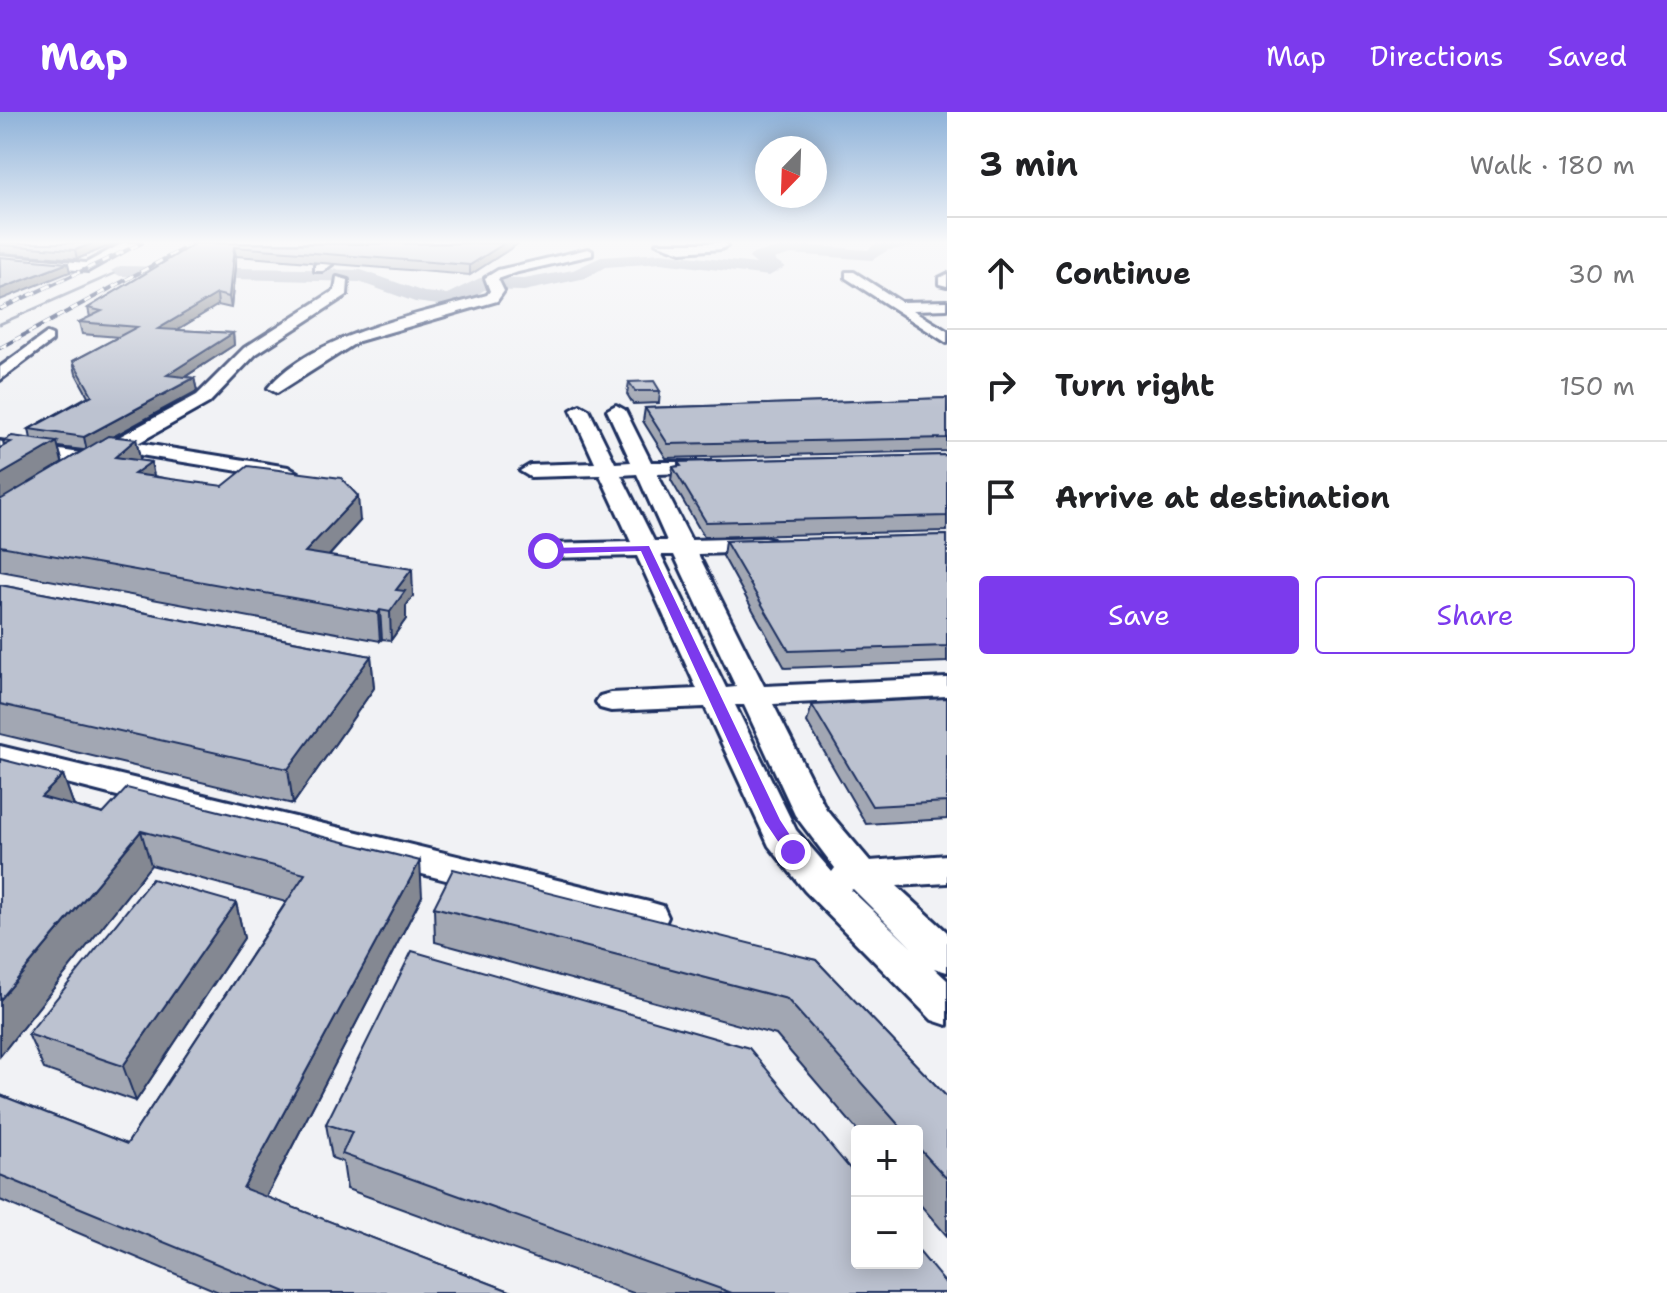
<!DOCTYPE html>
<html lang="en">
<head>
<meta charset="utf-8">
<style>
	body { margin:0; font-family:"Shantell Sans",sans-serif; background:#f6f6f6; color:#202124 }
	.controls { position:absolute; right:24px; bottom:24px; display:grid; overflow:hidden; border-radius:8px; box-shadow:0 4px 20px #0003 }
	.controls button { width:72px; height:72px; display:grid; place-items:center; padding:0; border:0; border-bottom:2px solid #e0e0e0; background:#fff; color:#202124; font:40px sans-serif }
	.compass { position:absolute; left:755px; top:24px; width:72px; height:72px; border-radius:50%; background:#fff; box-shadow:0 4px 20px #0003; rotate:203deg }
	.stop { position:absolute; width:24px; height:24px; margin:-18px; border:6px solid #7c3aed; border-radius:50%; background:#fff }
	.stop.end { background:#7c3aed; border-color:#fff; box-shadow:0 2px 8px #0008 }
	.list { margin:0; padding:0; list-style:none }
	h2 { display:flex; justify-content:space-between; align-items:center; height:104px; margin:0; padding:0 32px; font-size:34px }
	h2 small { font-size:26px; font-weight:400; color:#757577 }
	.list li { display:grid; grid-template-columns:52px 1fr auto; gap:24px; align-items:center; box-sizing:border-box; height:112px; padding:0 32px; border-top:2px solid #e0e0e0 }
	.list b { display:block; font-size:30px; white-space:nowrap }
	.list em { font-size:26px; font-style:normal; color:#757577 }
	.actions { display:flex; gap:16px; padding:24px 32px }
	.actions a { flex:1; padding:18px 0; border:2px solid #7c3aed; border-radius:8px; text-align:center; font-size:28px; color:#7c3aed }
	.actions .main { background:#7c3aed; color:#fff }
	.icon { flex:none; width:44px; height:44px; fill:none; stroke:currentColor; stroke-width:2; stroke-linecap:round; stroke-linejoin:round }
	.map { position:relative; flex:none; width:947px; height:1181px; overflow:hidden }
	header { display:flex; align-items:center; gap:48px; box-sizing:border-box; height:112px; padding:0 40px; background:#7c3aed; color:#fff }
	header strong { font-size:38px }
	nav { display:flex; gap:44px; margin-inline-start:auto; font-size:28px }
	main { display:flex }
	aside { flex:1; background:#fff }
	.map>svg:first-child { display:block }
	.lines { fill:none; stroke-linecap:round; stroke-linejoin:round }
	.stream { stroke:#707c9a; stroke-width:3 }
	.river { fill:#a8b0c2; fill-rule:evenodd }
	.minor-casing { stroke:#1b2f5e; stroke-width:6 }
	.minor { fill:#fff; fill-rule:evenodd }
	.rail-casing { stroke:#1b2f5e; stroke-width:4 }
	.rail { stroke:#fff; stroke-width:3; stroke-dasharray:8; stroke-linecap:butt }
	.wall { fill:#a2a7b3; stroke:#1b2f5e; stroke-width:2; fill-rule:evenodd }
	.shaded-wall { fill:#848892; stroke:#1b2f5e; stroke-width:2 }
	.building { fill:#bcc2d0; stroke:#1b2f5e; stroke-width:2 }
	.route { fill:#7c3aed }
</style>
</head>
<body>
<header>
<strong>Map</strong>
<nav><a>Map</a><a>Directions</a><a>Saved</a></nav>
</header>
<main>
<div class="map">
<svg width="947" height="1181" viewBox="0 0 947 1181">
	<rect width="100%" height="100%" fill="#f1f2f5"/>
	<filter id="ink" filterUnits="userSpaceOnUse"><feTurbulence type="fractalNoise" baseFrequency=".0125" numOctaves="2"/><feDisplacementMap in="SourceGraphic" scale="16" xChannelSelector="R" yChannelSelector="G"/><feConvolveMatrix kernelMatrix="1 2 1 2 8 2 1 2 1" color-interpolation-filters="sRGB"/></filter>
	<g filter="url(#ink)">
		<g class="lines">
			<path class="stream" d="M0,212L120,159"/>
			<path class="river" d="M876,131H915L913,135L888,138L872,148L791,142L774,147L785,155L769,164L661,151L605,155L586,166L524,179L484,178L470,188L447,194L415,190L359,170L120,164L111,159L120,154L361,158L424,180L447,182L480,166L524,167L573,158L601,145L661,141L756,152L749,146L752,142L791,132L868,138Z"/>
			<defs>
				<path id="minor" d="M123,131H138L88,159L0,151V143L86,151Z
					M347,131H361L323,159H315V153Z
					M656,131H725L727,134L721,137L681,140Z
					M588,137L592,139V143L518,160L498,167L504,179L497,189L359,229L277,281L268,276C312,222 422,202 487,183L490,179L485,166L498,158Z
					M846,160H854L901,190L947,189V197L913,198L947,219V231L846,166Z
					M947,162V174L939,172V166Z
					M337,165L348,168L347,183L256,242L209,291L138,331L288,355L298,361L295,365L288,367L122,340L91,355L0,341V329L87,342L197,283L244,236L335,178Z
					M47,221L52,223V229L0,268V255Z
					M580,293L589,298L615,351L631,350L607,298L616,293L625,298L651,350H720L723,354L713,360L657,362L691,428L765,426L773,428L777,433L773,438L765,440L698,442L764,574L947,566V584L773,592L826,697L870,749L947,743V771L897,774L947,820V860L934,856L947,868V913L932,908L805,779L769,734L705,595L611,599L600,596L596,590L600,584L611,581L697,577L637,444L546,446L538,444L534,439L538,434L546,432L631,430L600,363L530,365L520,359L530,353L595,351L571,298ZM637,362L667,429H654L621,363ZM661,443H674L736,575L726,576ZM735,593H744L795,703L835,756L832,760L796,718ZM853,777L911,835L851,778Z
					M0,634L649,790L663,794L668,805L663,816L649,820L0,654Z"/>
			</defs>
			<use href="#minor" class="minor-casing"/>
			<use href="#minor" class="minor"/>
			<defs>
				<path id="rail" d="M0,197L142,131
					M0,236L194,131"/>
			</defs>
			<use href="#rail" class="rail-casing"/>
			<use href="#rail" class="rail"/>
		</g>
		<path class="wall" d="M0,131H116L77,147L0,141Z
			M196,131H519L470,163L236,144L231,196L218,193L177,218L233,221L234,233L185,265L194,266L197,279L114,325L136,327L140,349L151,350L154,364L360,409L329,444L413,484L406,494V507L391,528L382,527L380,529L0,459V336L4,334L3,329L31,327L29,317L88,284L76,262L73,249L119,225L82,222L79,210L90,205L88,196ZM58,335L83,338L63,351Z
			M629,270L660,279L659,291L633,292L627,282Z
			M947,286V339L666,346L643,309L645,296Z
			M947,343V419L704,425L671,368L673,355L678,354V350Z
			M947,423V550L785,556L723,444L725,429Z
			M0,473L371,544L374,576L293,692L0,622Z
			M947,586V707L866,712L807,610L812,593Z
			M63,663L74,694L422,784L266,1085L515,1181H221L0,1088V983L127,1032L286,790L151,753L0,944Z
			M236,791L244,826L136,989L44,957L28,922Z
			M434,795L816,848L947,985V1124L917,1089V1019H858L776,923L435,830Z
			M326,1012L947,1181H633L347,1077L343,1050L332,1046Z"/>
		<path class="shaded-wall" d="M94,131H116L77,147L75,138Z
			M505,131H519L470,163V153Z
			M234,135L236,144L231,196L229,185Z
			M68,151L70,160L0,188V177Z
			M217,182L218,193L160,228L158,217Z
			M233,221L234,233L169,275L167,263Z
			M194,266L197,279L87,339L84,325Z
			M136,327L141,351L115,345Z
			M57,330L63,354L0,392V363Z
			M151,350L156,374L134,362Z
			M358,384L360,409L308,467L305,440Z
			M412,457L413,484L406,494V507L391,528L390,500L396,478Z
			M380,498L382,527L380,529L378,501Z
			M371,544L374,576L293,692L288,657Z
			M63,663L75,697L41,685Z
			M141,719L151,753L0,944V888Z
			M420,749L422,784L253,1110L243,1076Z
			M236,791L244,826L136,989L123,954Z"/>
		<path class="building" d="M0,131H94L75,138L0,133Z
			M196,131L366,132L505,131L470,153L234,135L229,185L217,182L158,217L233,221L167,263L194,266L84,325L29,317L92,283L73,249L137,215L79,210L102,199L88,196Z
			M0,145L68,151L0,177Z
			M654,269L660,279H635L629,270Z
			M947,286V326L668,332L645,296Z
			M12,324L57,330L0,363V336L11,330L3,329Z
			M108,324L136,327L115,345L151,350L134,362L223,374L248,354L341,366L358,384L305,440L412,457L396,478L405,479L390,500L380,498L378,501L0,434V388Z
			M947,343V404L706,410L673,355L681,354L678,350Z
			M947,423V534L789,539L725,429Z
			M0,473L371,544L288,657L0,592Z
			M947,586V690L872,694L812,593Z
			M0,647L63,663L41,685L103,702L127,676L420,749L243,1076L515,1181H288L0,1063V983L127,1032L305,762L141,719L0,888Z
			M453,757L816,848L947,985V1067L917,1034V1019H904L787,887L434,795Z
			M152,767L236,791L123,954L28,922Z
			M412,839L749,936L857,1065V1151H917V1137L947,1173V1181H732L342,1042L352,1020L326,1012Z"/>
	</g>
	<linearGradient id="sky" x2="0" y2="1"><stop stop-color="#8eb2d9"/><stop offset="0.44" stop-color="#f9f9fa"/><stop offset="1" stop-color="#f9f9fa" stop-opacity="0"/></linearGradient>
	<rect width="947" height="296" fill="url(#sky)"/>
	<path class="route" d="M649,434L780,708L801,740L799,744H788L765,710L641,439L546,442L541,439L546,436Z"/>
</svg>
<div class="controls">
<button>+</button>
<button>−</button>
</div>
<svg class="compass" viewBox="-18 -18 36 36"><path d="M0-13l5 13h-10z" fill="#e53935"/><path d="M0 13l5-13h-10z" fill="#757577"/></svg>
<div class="stop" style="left:546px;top:439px"></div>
<div class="stop end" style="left:793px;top:740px"></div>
</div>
<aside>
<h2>3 min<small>Walk · 180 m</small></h2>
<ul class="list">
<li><svg class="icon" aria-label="ahead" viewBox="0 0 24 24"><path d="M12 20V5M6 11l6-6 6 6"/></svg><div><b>Continue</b></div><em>30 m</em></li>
<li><svg class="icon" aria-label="right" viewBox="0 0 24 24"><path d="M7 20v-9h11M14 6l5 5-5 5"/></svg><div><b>Turn right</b></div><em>150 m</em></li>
<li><svg class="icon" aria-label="arrive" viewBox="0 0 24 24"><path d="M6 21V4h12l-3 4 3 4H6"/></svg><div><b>Arrive at destination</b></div></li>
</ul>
<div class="actions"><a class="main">Save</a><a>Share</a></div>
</aside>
</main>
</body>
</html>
